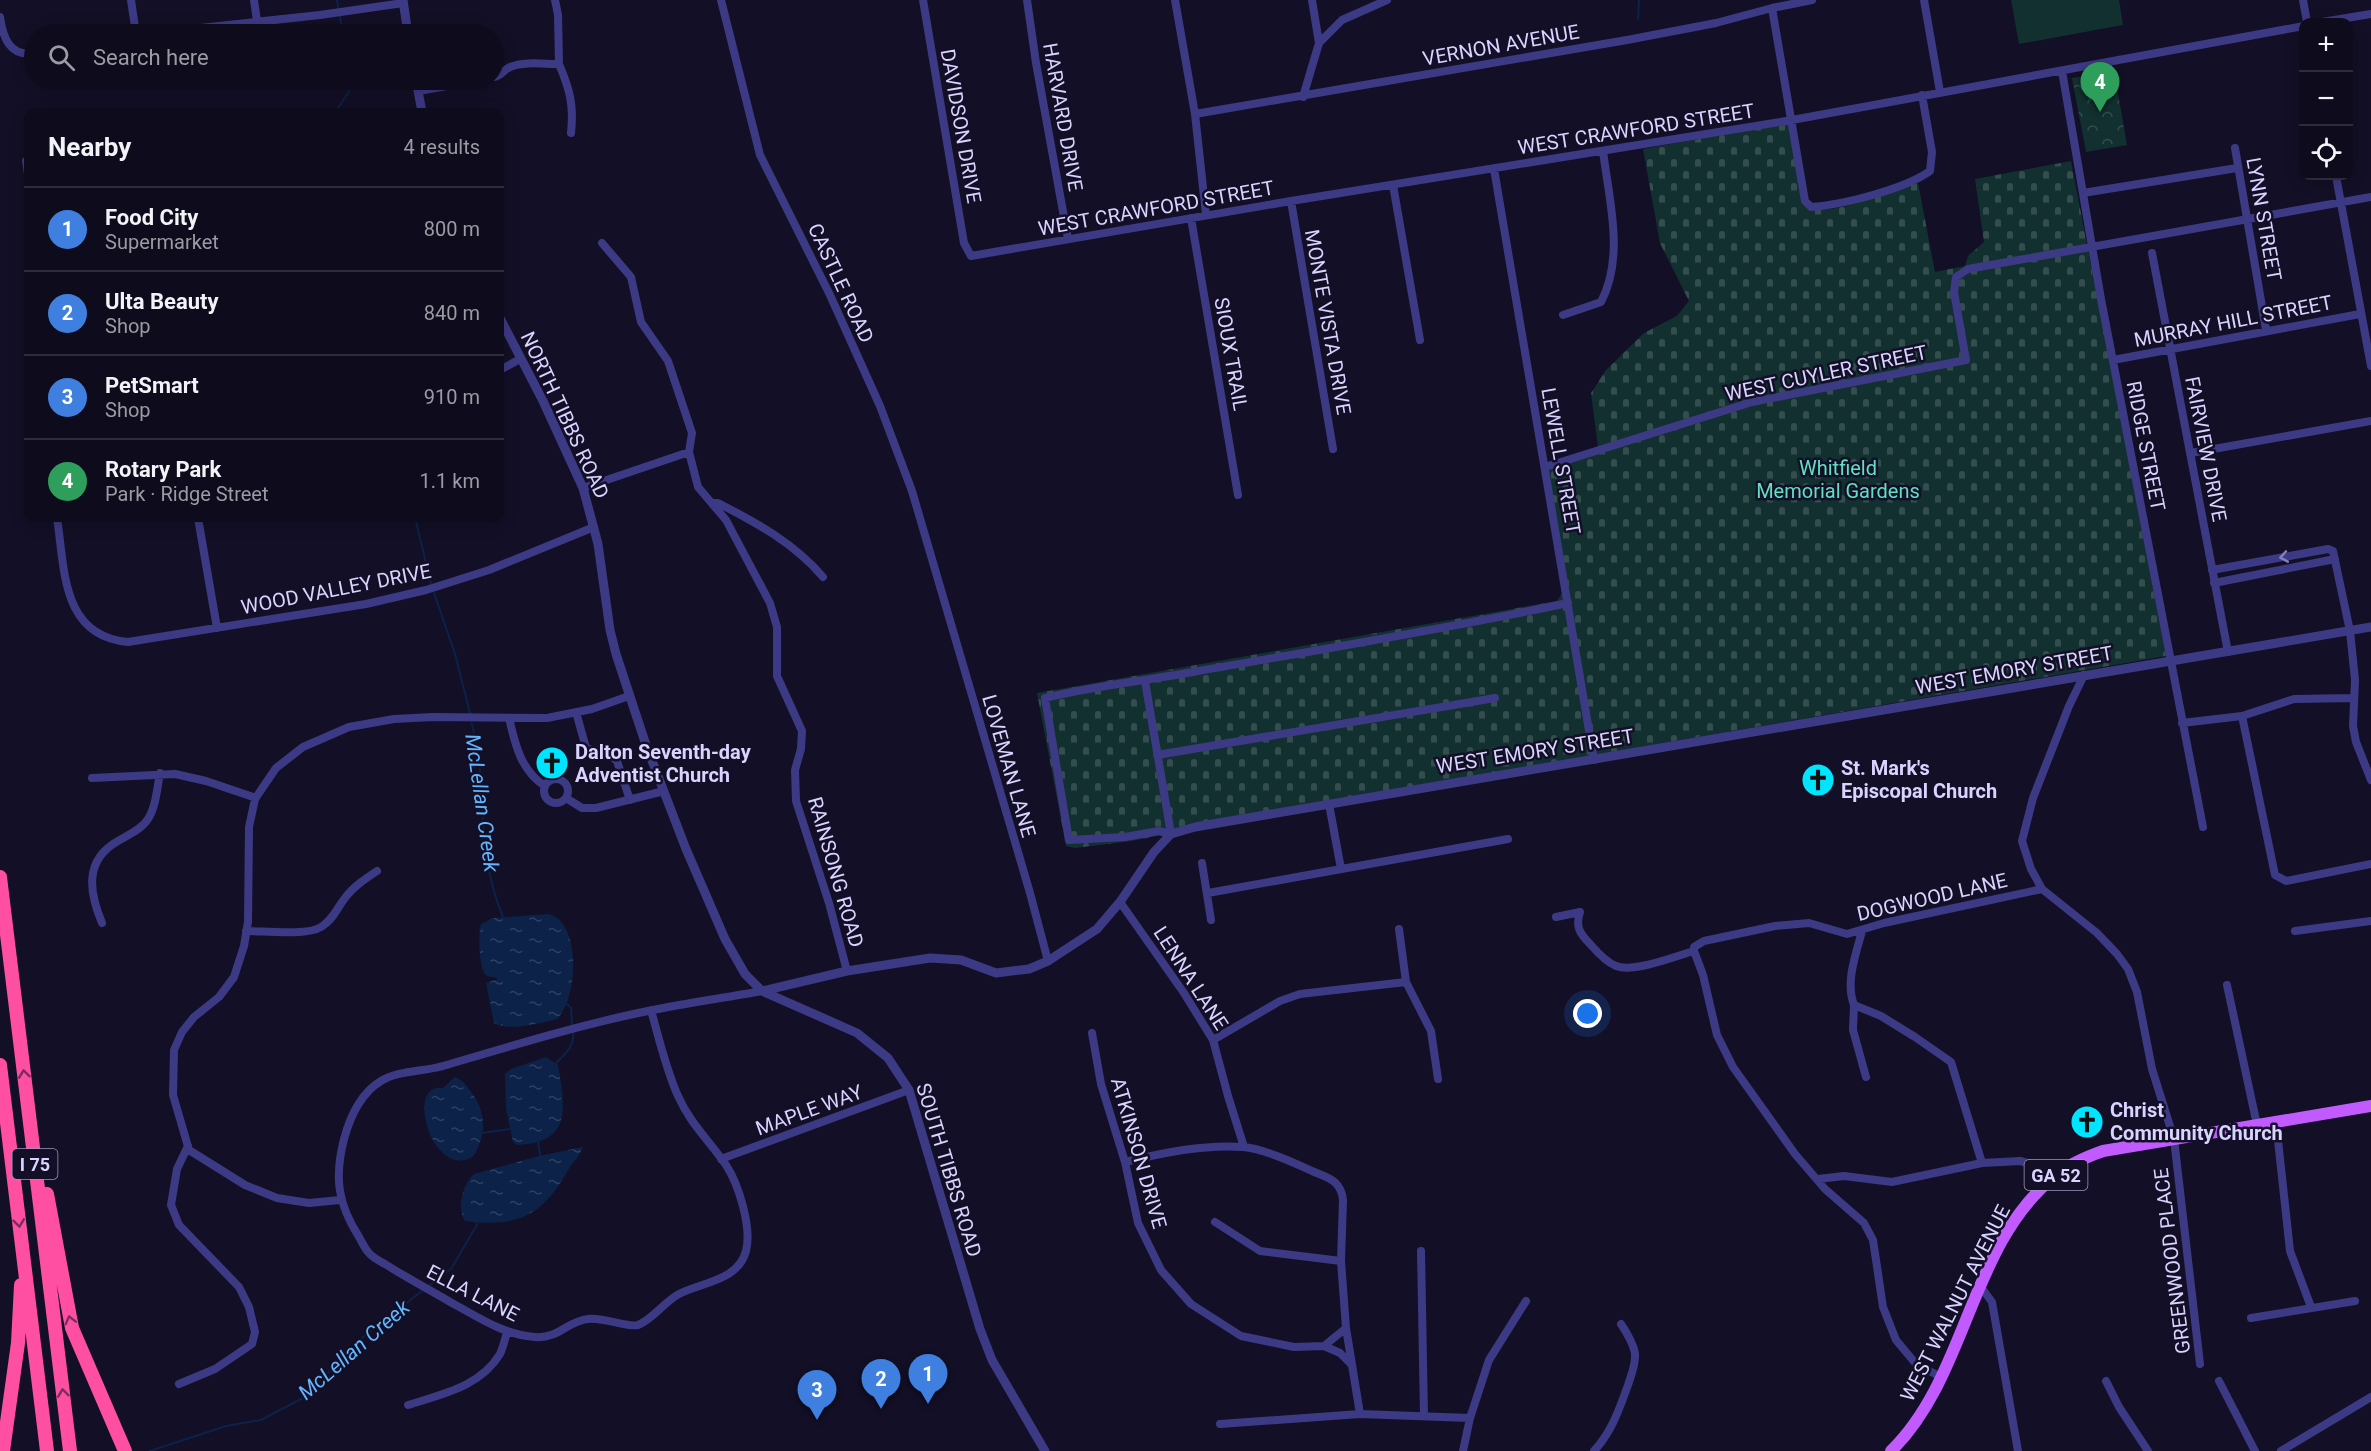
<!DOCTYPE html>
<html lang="en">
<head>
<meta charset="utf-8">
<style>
	body { margin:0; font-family:Roboto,sans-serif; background:#1c1929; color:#f1f3f6 }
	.controls { position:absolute; right:18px; top:18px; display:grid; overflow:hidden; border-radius:12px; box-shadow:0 3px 15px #0003 }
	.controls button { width:54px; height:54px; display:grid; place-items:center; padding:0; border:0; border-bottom:2px solid #2e2b3b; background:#0e0b1c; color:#f1f3f6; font:30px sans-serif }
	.you { position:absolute; left:1588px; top:1014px; width:21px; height:21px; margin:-15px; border:4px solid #fff; border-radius:50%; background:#1a73e8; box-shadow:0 0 0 9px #1a73e833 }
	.badge { display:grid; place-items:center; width:39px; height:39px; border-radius:50%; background:#ea580c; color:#fff; font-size:20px; font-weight:700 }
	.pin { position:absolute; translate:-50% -50px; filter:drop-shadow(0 2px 3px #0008) }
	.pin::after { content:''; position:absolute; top:32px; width:21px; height:18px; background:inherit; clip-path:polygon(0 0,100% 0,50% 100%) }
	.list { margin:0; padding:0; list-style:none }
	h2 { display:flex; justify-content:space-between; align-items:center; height:78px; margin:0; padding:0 24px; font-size:26px }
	h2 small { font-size:20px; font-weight:400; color:#9b9ba3 }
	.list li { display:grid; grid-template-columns:39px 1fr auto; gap:18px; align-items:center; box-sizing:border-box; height:84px; padding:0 24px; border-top:2px solid #2e2b3b }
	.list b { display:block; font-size:22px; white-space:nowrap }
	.list p { margin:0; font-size:20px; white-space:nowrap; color:#9b9ba3 }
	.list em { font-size:20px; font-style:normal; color:#9b9ba3 }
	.icon { flex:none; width:33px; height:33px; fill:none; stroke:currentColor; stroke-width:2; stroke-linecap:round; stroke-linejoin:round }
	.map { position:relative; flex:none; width:2371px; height:1451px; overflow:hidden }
	.search { position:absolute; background:#0e0b1c; box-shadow:0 3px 15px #0003; left:24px; top:24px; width:480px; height:66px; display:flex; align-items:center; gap:15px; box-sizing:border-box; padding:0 21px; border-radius:33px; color:#9b9ba3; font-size:22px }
	.panel { position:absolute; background:#0e0b1c; box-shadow:0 3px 15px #0003; left:24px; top:108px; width:480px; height:414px; border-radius:12px }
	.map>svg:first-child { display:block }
	.cemetery { fill:url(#cemetery-stones) }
	.park { fill:url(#park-crowns) }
	.garden { fill:#12302f }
	.water { fill:url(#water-ripples) }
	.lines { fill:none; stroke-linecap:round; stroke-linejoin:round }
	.stream { stroke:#0c2248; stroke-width:2 }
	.minor { stroke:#3d3a85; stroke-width:8 }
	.tertiary { stroke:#3d3a85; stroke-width:9 }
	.primary { stroke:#c25bff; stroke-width:12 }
	.motorway { stroke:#ff4fa3; stroke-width:14 }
	.oneway { stroke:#837fbc }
	.oneway2 { stroke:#7d2c5e }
	.labels { text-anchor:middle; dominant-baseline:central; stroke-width:5; stroke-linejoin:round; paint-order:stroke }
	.shield { fill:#130f26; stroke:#9e99be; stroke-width:1.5 }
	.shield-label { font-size:18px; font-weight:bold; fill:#d9d4ff }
	.street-label { font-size:20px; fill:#d9d4ff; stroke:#130f26 }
	.park-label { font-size:20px; fill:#5fe0c0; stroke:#130f26 }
	.poi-label { font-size:20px; font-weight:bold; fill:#d9d4ff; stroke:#130f26; text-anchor:start }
	.water-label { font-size:21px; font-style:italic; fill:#62b6ff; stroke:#130f26 }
</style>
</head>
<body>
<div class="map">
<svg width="2371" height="1451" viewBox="0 0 2371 1451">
	<defs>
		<pattern id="cemetery-stones" width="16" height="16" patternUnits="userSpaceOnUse" patternTransform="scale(1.5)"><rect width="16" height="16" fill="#12302f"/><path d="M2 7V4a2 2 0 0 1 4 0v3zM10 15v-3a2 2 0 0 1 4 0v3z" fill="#344d4e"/></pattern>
		<pattern id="park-crowns" width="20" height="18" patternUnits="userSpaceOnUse" patternTransform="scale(1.5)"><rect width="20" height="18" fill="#12302f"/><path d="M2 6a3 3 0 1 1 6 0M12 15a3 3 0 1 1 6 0" fill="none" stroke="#344d4e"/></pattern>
		<pattern id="water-ripples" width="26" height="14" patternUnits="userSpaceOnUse" patternTransform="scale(1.5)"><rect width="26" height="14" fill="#0c2248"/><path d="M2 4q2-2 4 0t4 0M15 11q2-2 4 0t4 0" fill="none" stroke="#2f4163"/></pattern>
	</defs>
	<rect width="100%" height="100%" fill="#130f26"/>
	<path class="cemetery" d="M1788,123L1801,196L1807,209C1839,214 1887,192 1918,183L1935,272L1965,266L1968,256L1984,242L1975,179L2071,161L2166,656L1425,784L1131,841L1075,848L1066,846L1037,693L1557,601L1562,593L1541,465L1598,447L1591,393L1606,370L1644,333L1677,316L1689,301L1660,243L1643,149Z"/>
	<path class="park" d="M2114,71L2127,145L2086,152L2072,78Z"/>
	<path class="garden" d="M2011,0H2119L2123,25L2019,44Z"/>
	<path class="water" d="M548,914C582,921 578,999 557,1019C539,1023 512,1032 494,1023L486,983L498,979C494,976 488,978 485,974C479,967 478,933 481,924L494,918Z
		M546,1057L558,1065C565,1107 573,1143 517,1145L513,1142L506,1109L505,1074L511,1069Z
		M455,1077C462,1080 465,1084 469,1089C483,1107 487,1124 479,1145C476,1151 475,1157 468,1159C431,1174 405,1082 443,1088Z
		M583,1147C580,1156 573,1162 568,1170C543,1216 516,1228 465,1221C456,1208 463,1184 474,1174L539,1156Z"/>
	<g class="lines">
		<path class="stream" d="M337,0L343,34
			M1638,19L1639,0
			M335,112L349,92L348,80
			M415,518L431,583
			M434,593L455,654L470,713
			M472,724C475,739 479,755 480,770C484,822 482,867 503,917
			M567,1004L571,1008L572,1025
			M556,1063C566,1053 575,1046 573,1031
			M482,1133L510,1129
			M538,1141L540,1155
			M430,1285L451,1269L478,1223
			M150,1451L226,1426L261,1420L303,1398L364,1336L422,1291"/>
		<path class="minor" d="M131,0L136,34
			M254,0L257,21
			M555,0L558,15L559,64
			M721,0L760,155L830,295L880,406L912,491L1030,893L1048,961
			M923,0L964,243L971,256L1291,201L1792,120L2304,26
			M1027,0L1036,63L1068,239
			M1175,0L1195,114L1206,215
			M1924,0L1940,92
			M2303,0L2307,22
			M1772,8L1805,201L1811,207C1842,205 1905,189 1930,171L1932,152L1922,95
			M0,17C3,38 10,57 34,53
			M2322,22L2371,14
			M144,34L320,15L403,3
			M1319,43L1342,20L1387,0
			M2062,71L2101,299L2203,827
			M494,77C502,76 503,70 510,67C524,61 544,64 559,64C570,90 574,105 571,133
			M418,91L482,80
			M1303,97L1319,43L1312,0
			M1195,114L1627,40L1716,23L1772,8L1812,0
			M2235,148L2266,330
			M26,161L28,174
			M1494,169L1594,760
			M2336,176L2371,366
			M1393,185L1420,340
			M2083,193L2237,168
			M1291,201L1333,449
			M1191,218L1238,495
			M602,243L631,277L641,322L668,361L692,433L689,452L698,487L726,520L770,603L777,627V676L802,731L801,749L795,770L796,801L829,903L847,971
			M2152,253L2228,652
			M1563,315L1601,302C1625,256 1609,200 1603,151
			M2113,360L2360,314
			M500,370L520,359
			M2191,453L2371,421
			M1545,467L1752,402L1966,360L1954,292L1956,277L1968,269L2371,197
			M583,488L689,452
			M713,503H718C757,523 794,543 823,577
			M57,518C65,569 61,636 128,642L366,604L426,590L489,570L594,527
			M198,518L217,628
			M2212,570L2328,549L2333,551L2350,631L2355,680L2353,726L2356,742L2371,780
			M2214,583L2335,559
			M2084,675L2069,706L2033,798L2022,841L2031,869L2042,889L2097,933L2117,954L2128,969L2137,992L2152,1069L2174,1139L2200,1364
			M1145,681L1171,834L1159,831L1125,837L1069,840L1045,698C1094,686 1143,681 1193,672C1318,650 1444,629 1568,603
			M576,712L586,748L611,756L617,761L630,800
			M2242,716L2275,875L2286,881L2371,864
			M509,718C515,744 521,771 545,786
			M2182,723L2242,716L2294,699L2354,698
			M1157,755L1495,698
			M92,778L175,774L206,781L256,798
			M544 791a12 12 0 1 1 24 0a12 12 0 1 1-24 0Z
			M566,798L582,808H596L664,791
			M1329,804L1341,869
			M1202,863L1211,920
			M1208,893L1508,839
			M1120,902L1184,993L1213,1040L1228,1096L1244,1147
			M1556,917L1580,912C1575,927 1580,934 1591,945C1597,952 1606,962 1616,966C1634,973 1676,956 1694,951L1703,975L1717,1035L1733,1067L1795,1154L1825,1189L1864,1223L1873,1240L1883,1307L1896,1340L1916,1364L1941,1377
			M102,923C89,892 84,860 118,841C128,835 142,829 148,819C156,807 157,788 160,773
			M1399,929L1406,982L1431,1031L1438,1079
			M246,931C264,931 307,936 321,927C333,920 337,908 345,898C353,887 365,879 377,871
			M1862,931C1856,954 1845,982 1854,1005L1881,1016L1915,1037L1951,1062L1982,1163
			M2295,931L2371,921
			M1694,951V947L1704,941L1775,926L1809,923L1847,934L1884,923L2042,889
			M2227,985L2257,1125
			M1854,1005L1853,1030L1866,1077
			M651,1010C659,1039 666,1069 678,1096C691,1125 709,1140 726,1165C739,1185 752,1228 746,1251C738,1281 702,1282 679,1294C664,1302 652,1320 638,1325C630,1328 603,1317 588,1319C567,1321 559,1339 535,1337C504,1335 478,1317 452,1303C430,1290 407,1278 385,1264C380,1261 373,1258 369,1253C365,1249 362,1242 359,1237C338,1204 334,1178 344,1139C350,1117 361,1093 381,1081C399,1070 423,1072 443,1066C511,1046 579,1025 648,1011C686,1003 724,998 762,991
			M1092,1033L1101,1084L1125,1162L1138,1223L1161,1270L1191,1304L1241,1336L1294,1347L1324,1346L1346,1328
			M1213,1040L1280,1001L1300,994L1406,982
			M2276,1122L2290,1251L2311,1307
			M721,1159L909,1090
			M1125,1162C1162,1153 1204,1144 1243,1147C1261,1148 1295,1163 1312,1171C1328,1178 1341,1180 1343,1200L1341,1261L1346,1328L1360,1414L1470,1418
			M1818,1179L1844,1176L1892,1182L1982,1163L2020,1161L2036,1165L2055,1176
			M340,1200L309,1203L277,1198L245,1185L189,1150L173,1095L174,1050L182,1032L194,1017L219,997L234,977L244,946L248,922L249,827L255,799L276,768L303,747L349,727L394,719L433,717L547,718L592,709L629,696
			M1215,1222L1260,1251L1341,1261
			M1421,1251L1424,1416
			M1981,1287L1992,1302L2018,1451
			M2251,1318L2355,1301
			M1324,1346L1340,1353L1352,1365
			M2106,1381L2119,1407L2148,1451
			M2219,1381L2255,1451
			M179,1384L215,1369L252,1344L255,1332L249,1307L239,1287L179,1225L171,1205L177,1169L188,1146
			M408,1405C442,1394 480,1387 500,1354C503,1348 505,1339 507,1332
			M1220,1424L1360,1414
			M1463,1451L1470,1418L1489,1360L1526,1301
			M1594,1451C1612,1431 1619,1410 1628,1385C1631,1375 1636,1365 1635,1353C1633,1343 1627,1333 1621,1324
			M2281,1451L2371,1397"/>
		<path class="tertiary" d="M403,0L408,34
			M416,80L422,112
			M500,318L543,401L583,488L598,544L610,630L616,654L646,745L686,849L725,939L745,974L762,991L857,1033L888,1058L909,1090L980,1329L992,1360L1045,1451
			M762,991L847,971L930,958L961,960L996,973L1029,969L1048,961L1097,929L1120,902L1154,852L1171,834L1195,827L2371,627"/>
		<path class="primary" d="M1891,1451C1968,1376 1969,1244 2055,1176C2069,1164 2086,1157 2103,1151L2371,1106"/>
		<path class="motorway" d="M0,877L70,1451
			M0,1065L47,1451
			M47,1194L72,1328L125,1451
			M3,1451L18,1343L21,1285"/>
	</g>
	<defs><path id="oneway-chevron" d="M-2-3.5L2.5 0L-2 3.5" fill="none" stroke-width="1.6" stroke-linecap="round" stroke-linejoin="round" transform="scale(1.5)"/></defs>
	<use class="oneway" href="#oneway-chevron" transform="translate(2284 557) rotate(170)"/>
	<g class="oneway2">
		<use href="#oneway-chevron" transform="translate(24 1074) rotate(-97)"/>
		<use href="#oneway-chevron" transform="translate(19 1223) rotate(83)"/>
		<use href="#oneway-chevron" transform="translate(70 1320) rotate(-104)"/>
		<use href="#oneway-chevron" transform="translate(63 1393) rotate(-97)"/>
	</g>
	<defs>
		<symbol id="church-disc" viewBox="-11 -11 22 22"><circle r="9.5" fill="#00e5ff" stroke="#130f26"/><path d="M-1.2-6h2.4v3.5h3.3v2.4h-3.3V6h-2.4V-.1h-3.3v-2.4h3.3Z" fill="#111"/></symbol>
	</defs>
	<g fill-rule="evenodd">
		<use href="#church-disc" x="533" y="744" width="38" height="38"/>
		<use href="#church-disc" x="1799" y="761" width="38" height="38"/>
		<use href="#church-disc" x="2068" y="1103" width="38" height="38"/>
	</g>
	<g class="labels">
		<g class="shield">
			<rect x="12.5" y="1149" width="45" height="30" rx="4.5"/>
			<rect x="2024.5" y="1160" width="63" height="30" rx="4.5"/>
		</g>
		<g class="shield-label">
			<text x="35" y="1164">I 75</text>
			<text x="2056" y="1175">GA 52</text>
		</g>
		<g class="street-label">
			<text transform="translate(1501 45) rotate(-10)">VERNON AVENUE</text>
			<text transform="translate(1063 117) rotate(80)">HARVARD DRIVE</text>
			<text transform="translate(961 126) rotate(80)">DAVIDSON DRIVE</text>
			<text transform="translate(1636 129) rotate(-9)">WEST CRAWFORD STREET</text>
			<text transform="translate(1156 208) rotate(-10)">WEST CRAWFORD STREET</text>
			<text transform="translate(2264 219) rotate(80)">LYNN STREET</text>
			<text transform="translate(841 283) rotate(65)">CASTLE ROAD</text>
			<text transform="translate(2233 321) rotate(-11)">MURRAY HILL STREET</text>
			<text transform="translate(1328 322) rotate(80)">MONTE VISTA DRIVE</text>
			<text transform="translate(1231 354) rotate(80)">SIOUX TRAIL</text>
			<text transform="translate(1826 373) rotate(-12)">WEST CUYLER STREET</text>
			<text transform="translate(565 415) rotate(65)">NORTH TIBBS ROAD</text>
			<text transform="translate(2146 446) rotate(79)">RIDGE STREET</text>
			<text transform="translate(2206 449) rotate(79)">FAIRVIEW DRIVE</text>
			<text transform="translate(1561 461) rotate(80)">LEWELL STREET</text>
			<text transform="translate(336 589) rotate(-11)">WOOD VALLEY DRIVE</text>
			<text transform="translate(2014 670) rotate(-10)">WEST EMORY STREET</text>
			<text transform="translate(1535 751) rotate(-9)">WEST EMORY STREET</text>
			<text transform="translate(1009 766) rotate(74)">LOVEMAN LANE</text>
			<text transform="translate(836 872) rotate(74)">RAINSONG ROAD</text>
			<text transform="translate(1932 897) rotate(-13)">DOGWOOD LANE</text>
			<text transform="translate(1191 978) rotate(57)">LENNA LANE</text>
			<text transform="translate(809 1110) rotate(-20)">MAPLE WAY</text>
			<text transform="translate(1139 1153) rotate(74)">ATKINSON DRIVE</text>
			<text transform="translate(949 1170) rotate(73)">SOUTH TIBBS ROAD</text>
			<text transform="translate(2172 1261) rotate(-97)">GREENWOOD PLACE</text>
			<text transform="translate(473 1293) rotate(27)">ELLA LANE</text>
			<text transform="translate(1955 1303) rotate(-63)">WEST WALNUT AVENUE</text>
		</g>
		<g class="park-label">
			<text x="1838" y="468">Whitfield<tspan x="1838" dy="23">Memorial Gardens</tspan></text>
		</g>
		<g class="poi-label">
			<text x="575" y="752">Dalton Seventh-day<tspan x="575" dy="23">Adventist Church</tspan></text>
			<text x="1841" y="768">St. Mark's<tspan x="1841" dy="23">Episcopal Church</tspan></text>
			<text x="2110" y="1110">Christ<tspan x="2110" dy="23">Community Church</tspan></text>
		</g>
		<g class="water-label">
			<text transform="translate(482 803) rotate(82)">McLellan Creek</text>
			<text transform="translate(354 1350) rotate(-41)">McLellan Creek</text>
		</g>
	</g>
</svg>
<div class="controls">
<button>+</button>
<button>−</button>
<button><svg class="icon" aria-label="locate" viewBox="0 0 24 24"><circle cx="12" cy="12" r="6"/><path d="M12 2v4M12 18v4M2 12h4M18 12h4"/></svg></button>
</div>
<div class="you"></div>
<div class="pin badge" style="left:928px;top:1404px;background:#3f7fe0">1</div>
<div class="pin badge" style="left:881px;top:1409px;background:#3f7fe0">2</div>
<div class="pin badge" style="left:817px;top:1420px;background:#3f7fe0">3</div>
<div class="pin badge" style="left:2100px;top:112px;background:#2e9e5b">4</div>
<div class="search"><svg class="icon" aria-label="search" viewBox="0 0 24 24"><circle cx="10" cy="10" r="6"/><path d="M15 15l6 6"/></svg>Search here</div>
<section class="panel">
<h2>Nearby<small>4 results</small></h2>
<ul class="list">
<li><span class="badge" style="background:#3f7fe0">1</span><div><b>Food City</b><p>Supermarket</p></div><em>800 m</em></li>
<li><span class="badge" style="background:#3f7fe0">2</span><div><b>Ulta Beauty</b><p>Shop</p></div><em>840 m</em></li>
<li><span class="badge" style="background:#3f7fe0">3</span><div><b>PetSmart</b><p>Shop</p></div><em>910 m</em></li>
<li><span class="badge" style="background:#2e9e5b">4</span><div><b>Rotary Park</b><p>Park · Ridge Street</p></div><em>1.1 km</em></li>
</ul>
</section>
</div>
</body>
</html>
